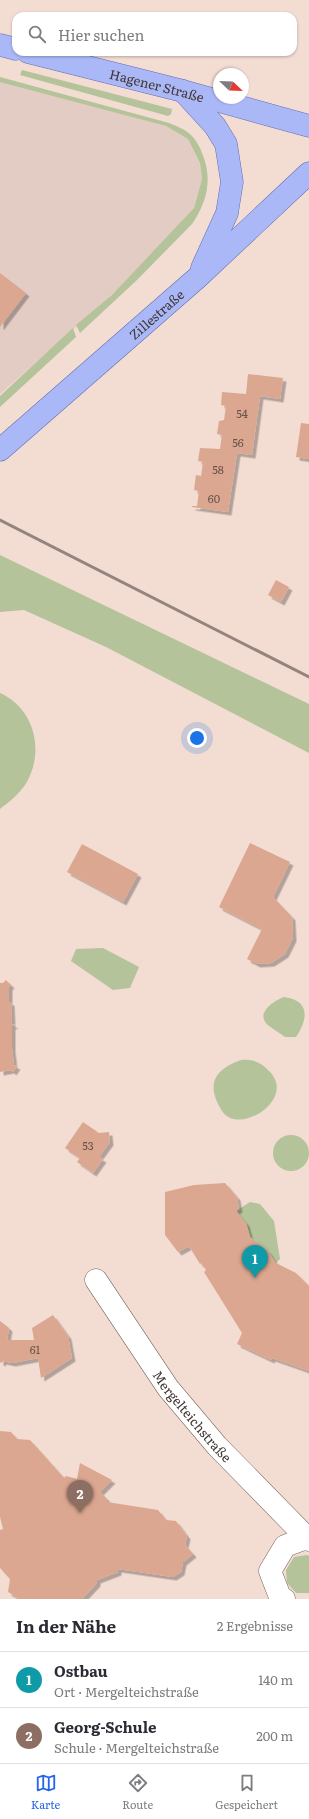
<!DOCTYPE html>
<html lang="de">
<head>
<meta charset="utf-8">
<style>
	body { margin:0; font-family:Literata,serif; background:#f2f2f3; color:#2b2b33 }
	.compass { position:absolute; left:213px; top:68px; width:36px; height:36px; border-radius:50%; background:#fff; box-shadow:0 1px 3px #0004; rotate:113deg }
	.you { position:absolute; left:197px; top:738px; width:14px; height:14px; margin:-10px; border:3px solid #fff; border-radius:50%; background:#1a73e8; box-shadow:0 0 0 6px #1a73e833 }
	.badge { display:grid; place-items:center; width:26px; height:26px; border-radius:50%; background:#2563eb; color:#fff; font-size:13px; font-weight:700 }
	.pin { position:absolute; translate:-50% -33px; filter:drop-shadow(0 1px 2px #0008) }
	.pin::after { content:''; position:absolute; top:21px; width:14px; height:12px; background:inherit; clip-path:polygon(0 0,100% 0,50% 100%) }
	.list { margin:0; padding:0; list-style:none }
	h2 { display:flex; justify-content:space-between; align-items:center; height:52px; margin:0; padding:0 16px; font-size:17px }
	h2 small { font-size:13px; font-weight:400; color:#7c7c81 }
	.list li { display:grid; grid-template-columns:26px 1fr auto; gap:12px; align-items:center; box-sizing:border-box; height:56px; padding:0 16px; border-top:1px solid #e1e1e2 }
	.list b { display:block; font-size:15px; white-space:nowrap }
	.list p { margin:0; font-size:13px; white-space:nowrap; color:#7c7c81 }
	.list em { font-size:13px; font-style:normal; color:#7c7c81 }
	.icon { flex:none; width:22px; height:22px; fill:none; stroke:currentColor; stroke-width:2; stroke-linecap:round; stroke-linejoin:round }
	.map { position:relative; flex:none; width:309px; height:1599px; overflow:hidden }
	.search { position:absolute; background:#fff; box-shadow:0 1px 3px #0004; left:12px; right:12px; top:12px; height:44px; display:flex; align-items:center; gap:10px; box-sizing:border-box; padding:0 14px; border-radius:12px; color:#7c7c81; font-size:15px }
	.sheet { height:164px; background:#fff }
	nav { display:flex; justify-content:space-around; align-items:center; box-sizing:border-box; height:56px; border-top:1px solid #e1e1e2; background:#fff; font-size:11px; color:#7c7c81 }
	nav a { display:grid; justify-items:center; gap:2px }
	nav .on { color:#2563eb }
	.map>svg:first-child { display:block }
	.commercial { fill:#e3ccc3 }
	.green { fill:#b4c39a }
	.building { fill:#dca790; filter:url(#shadow) }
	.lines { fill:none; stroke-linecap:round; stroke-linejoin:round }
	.minor-casing { stroke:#77635b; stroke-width:23 }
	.major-casing { stroke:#616cb0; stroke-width:23 }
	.minor { stroke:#fff; stroke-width:22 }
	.major { stroke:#abb8f8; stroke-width:22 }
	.rail { stroke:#94847d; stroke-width:3 }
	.labels { text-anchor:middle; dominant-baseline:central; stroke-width:3; stroke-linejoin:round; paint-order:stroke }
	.number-label { font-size:11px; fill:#67534a }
	.street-label { font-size:13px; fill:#403733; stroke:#fff }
</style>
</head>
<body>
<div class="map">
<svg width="309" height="1599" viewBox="0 0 309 1599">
	<defs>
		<filter id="shadow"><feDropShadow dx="3.5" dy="3.5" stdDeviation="0" flood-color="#0004"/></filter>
	</defs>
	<rect width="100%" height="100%" fill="#f3dcd2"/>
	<path class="commercial" d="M0,80L166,126L188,139L200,163L202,179L194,208L177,227L112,295L0,394Z"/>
	<path class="green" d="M22,70L172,109L171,114L168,116L20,75Z
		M0,77L169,123C176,126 185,129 191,135C196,140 200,147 202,153C213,179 207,202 192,224L137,280L80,333L76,325L112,295L194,208L202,179L200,163L188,139L166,126L0,82Z
		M73,328L76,337L0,407V396Z
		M0,555L309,704V753L106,647L24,610L0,612Z
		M0,693C36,709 45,754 25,785C18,795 9,802 0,809Z
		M103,948L139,967L130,988L113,990L71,961L76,949Z
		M284,997C309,1000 309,1018 296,1037H285C280,1033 274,1030 269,1026C254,1014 273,1001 284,997Z
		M241,1060C252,1059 260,1062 268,1070C299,1098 239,1137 222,1111C206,1085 213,1070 241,1060Z
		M273 1153a18 18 0 1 1 36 0a18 18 0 1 1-36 0Z
		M250,1202L260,1204L274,1221L280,1259L276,1263L250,1237L246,1223L236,1211Z
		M307,1555L309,1556V1593H296L287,1583L286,1570L294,1557Z"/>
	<path class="building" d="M0,273L26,293L0,327Z
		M248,374L283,378L280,399L260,396L252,455L237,453L228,512L192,507V506H197L199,491L194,490L196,475L201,476L203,462L198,461L200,448L220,449L222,435L217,434L219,421L224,420L226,406L221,405L222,392L246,394Z
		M301,423L309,424V459L296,457Z
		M276,580L289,587L281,602L268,595Z
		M250,843L290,862L273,897L292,917L293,938L285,954L271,963L257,964L247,959L262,929L219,907Z
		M82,844L138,874L123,902L67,872Z
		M6,980L11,985L9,987V1002H11L12,1024L15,1025L12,1026V1049L14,1065L17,1066L13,1072L11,1070L0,1072V983H3Z
		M83,1122L99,1133L109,1132L110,1142L99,1157L103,1159L93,1173L77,1162L80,1158L65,1148Z
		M225,1183L237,1197L239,1209L236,1211L246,1223L250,1237L268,1251L276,1263L296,1273L309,1286V1371L272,1358L271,1360L237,1344L242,1333L204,1272L206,1270L201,1263L200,1264L189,1246L178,1252L165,1235V1192L194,1185Z
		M53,1315L68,1336L72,1358L41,1378L38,1358L12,1363L3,1361L2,1363L0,1362V1321L9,1328L7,1340H34L32,1328Z
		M0,1431L11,1432L17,1439L30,1440L64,1478L66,1476L77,1479L80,1463L112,1480L100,1492L107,1499V1502L158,1510L166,1520L176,1521L187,1536L185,1545L193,1554L183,1562L181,1572L173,1577L118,1569V1572L97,1580V1583L82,1599H20L8,1592L10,1579L0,1568V1530L3,1529L0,1517Z"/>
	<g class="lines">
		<defs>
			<g id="minor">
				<path id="s1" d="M96,1280L168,1388L217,1446L309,1540"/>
				<path d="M284,1599L280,1597L270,1571L285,1546L306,1538"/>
			</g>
			<g id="major">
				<path d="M0,45L16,49"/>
				<path id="s2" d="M28,52L183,91L309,126"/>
				<path d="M183,91L215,126L226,144L232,182L227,213L202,268"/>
				<path id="s3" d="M0,450L197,278L309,173"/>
			</g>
		</defs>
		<use href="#minor" class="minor-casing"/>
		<use href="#major" class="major-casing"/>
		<use href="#minor" class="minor"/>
		<use href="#major" class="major"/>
		<path class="rail" d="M0,520L309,677"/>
	</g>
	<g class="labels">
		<g class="number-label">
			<text x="242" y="413">54</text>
			<text x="238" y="442">56</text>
			<text x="218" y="469">58</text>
			<text x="214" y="498">60</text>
			<text x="88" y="1145">53</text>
			<text x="35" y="1349">61</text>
		</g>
		<g class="street-label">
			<text stroke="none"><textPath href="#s2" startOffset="133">Hagener Straße</textPath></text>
			<text stroke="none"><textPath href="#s3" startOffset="207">Zillestraße</textPath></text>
			<text stroke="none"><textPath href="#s1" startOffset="167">Mergelteichstraße</textPath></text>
		</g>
	</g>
</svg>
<svg class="compass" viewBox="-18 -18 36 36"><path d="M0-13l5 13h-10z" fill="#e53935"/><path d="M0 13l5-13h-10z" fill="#7c7c81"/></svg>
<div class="you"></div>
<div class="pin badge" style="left:255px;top:1278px;background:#0f9aa8">1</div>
<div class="pin badge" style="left:80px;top:1513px;background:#8d6e63">2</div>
<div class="search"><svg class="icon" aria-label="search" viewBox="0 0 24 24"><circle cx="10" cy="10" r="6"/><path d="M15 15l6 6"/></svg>Hier suchen</div>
</div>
<section class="sheet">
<h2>In der Nähe<small>2 Ergebnisse</small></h2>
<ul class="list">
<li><span class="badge" style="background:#0f9aa8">1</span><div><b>Ostbau</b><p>Ort · Mergelteichstraße</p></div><em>140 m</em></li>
<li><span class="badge" style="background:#8d6e63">2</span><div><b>Georg-Schule</b><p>Schule · Mergelteichstraße</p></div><em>200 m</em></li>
</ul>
</section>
<nav>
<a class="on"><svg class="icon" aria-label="map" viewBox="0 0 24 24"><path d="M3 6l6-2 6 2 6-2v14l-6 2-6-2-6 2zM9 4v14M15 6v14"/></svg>Karte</a>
<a><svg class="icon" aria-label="directions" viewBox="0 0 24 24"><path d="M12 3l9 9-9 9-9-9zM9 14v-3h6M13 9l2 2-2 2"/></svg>Route</a>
<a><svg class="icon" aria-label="saved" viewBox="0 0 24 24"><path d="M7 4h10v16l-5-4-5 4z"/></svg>Gespeichert</a>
</nav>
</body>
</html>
